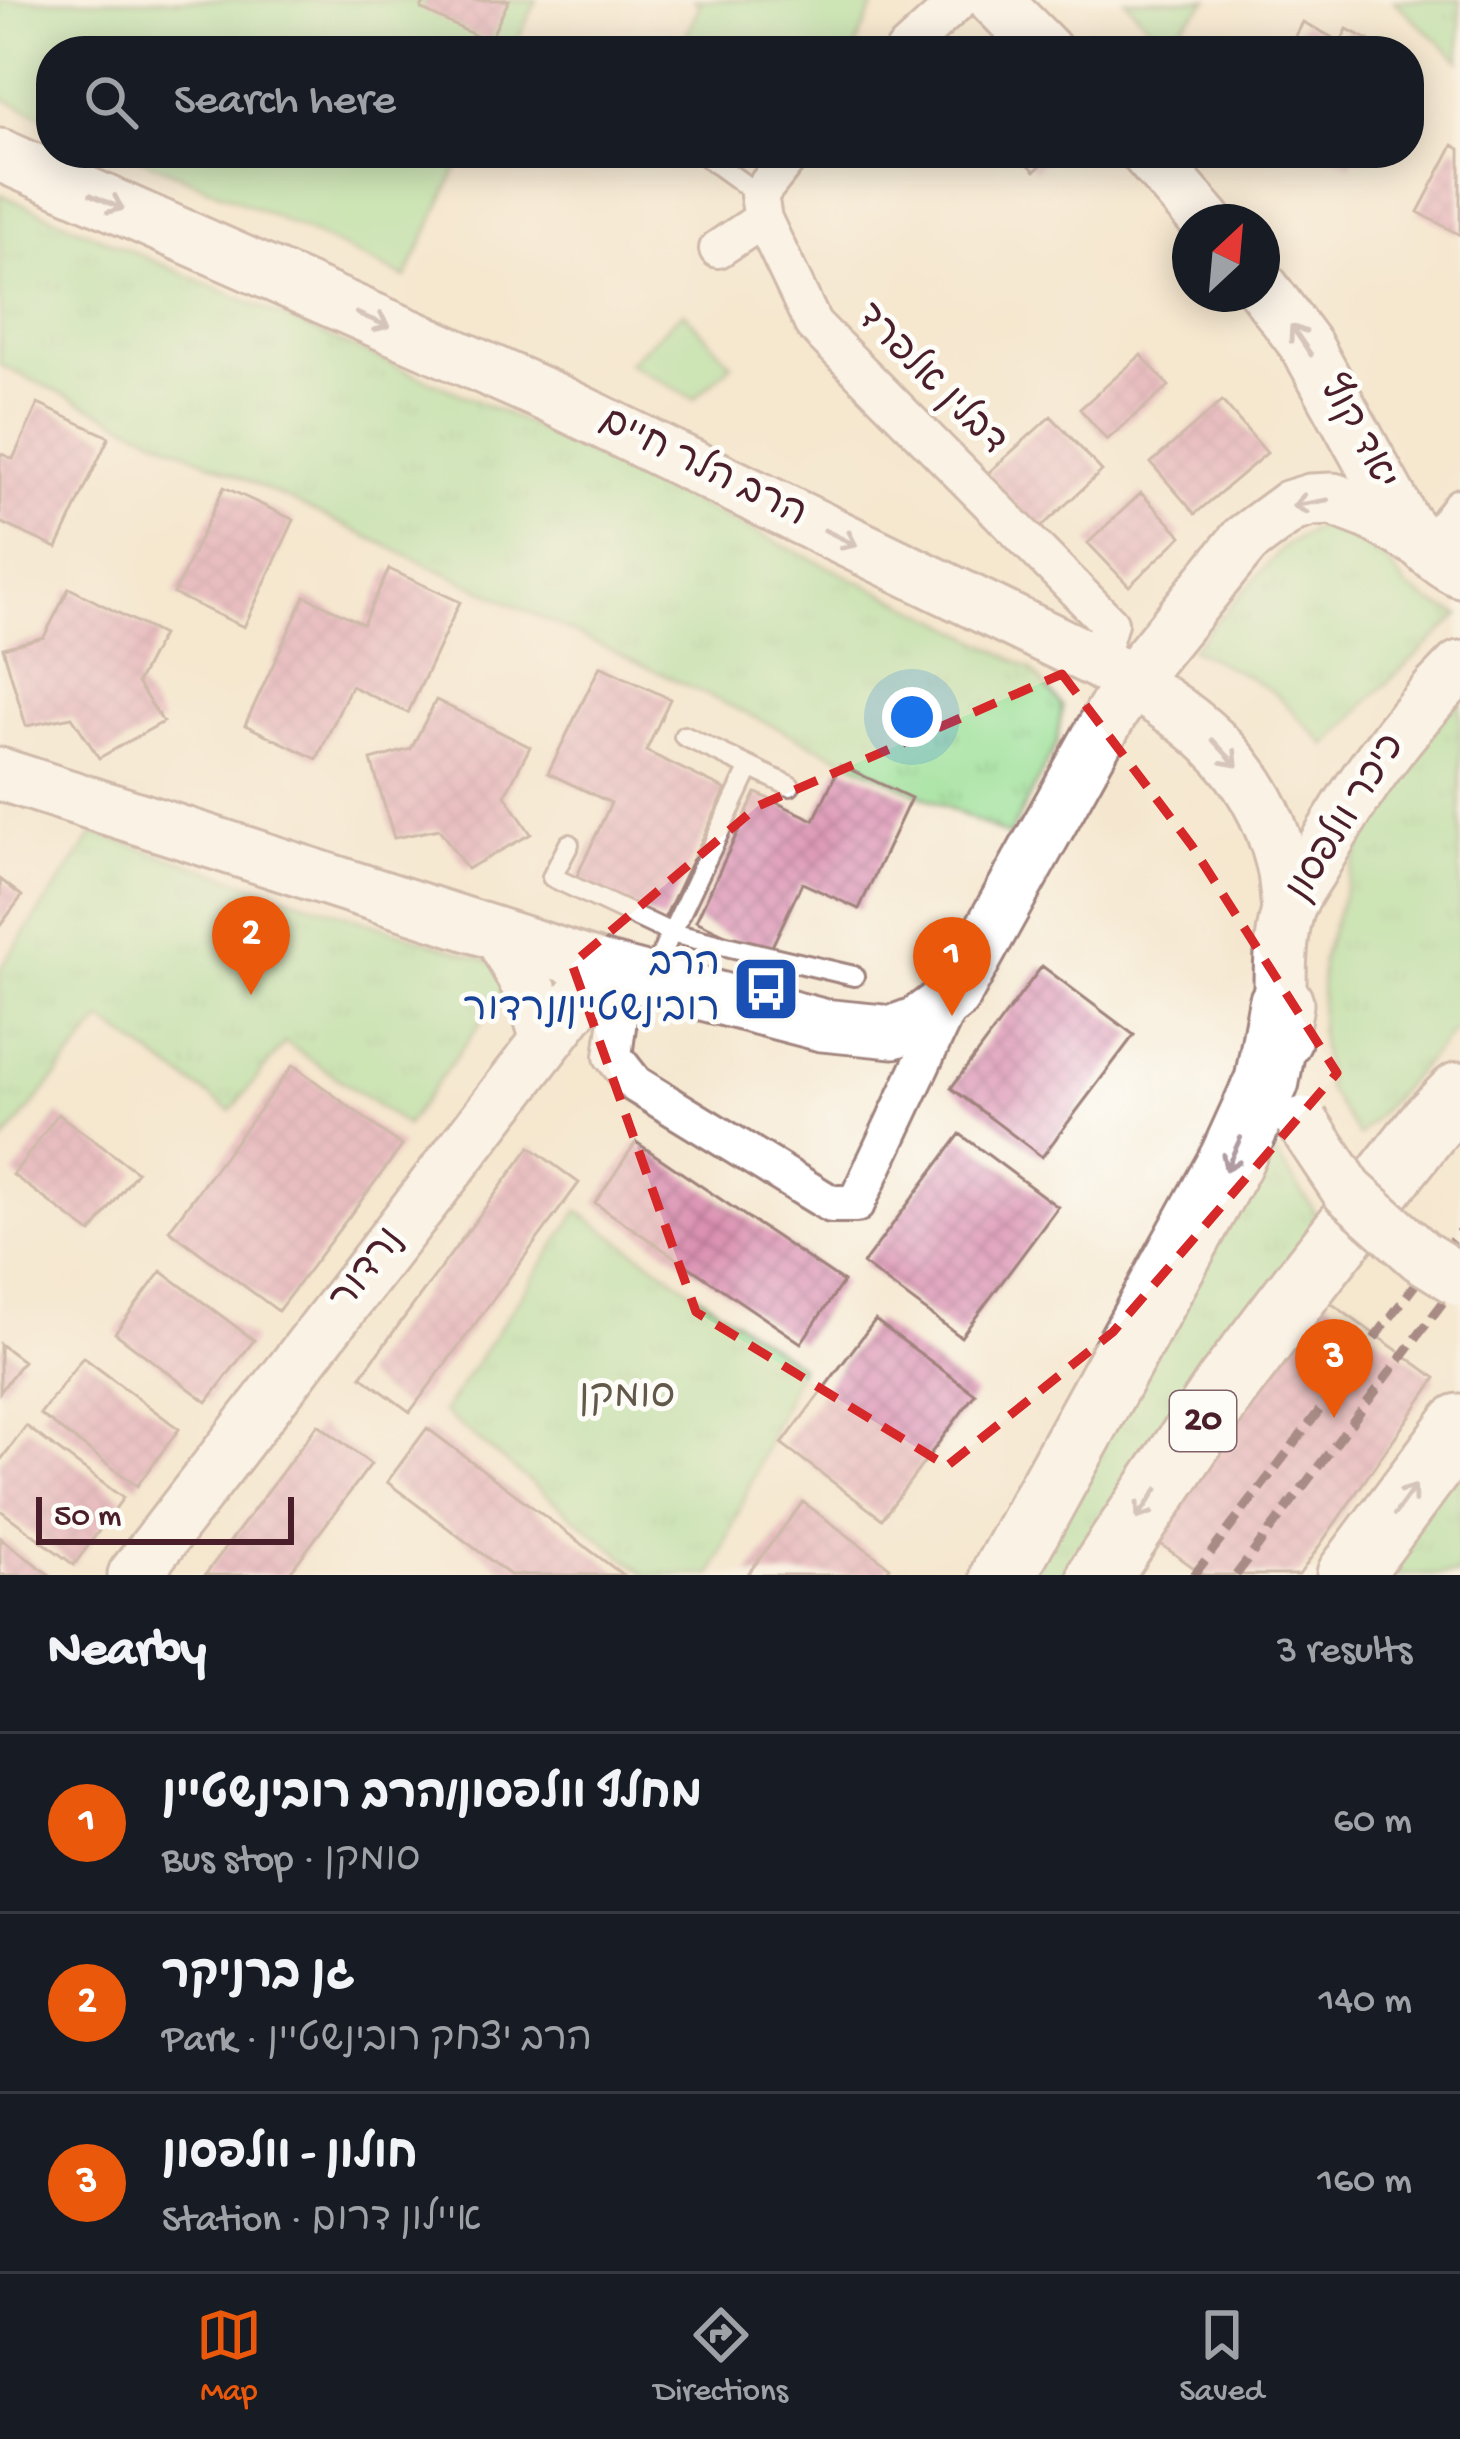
<!DOCTYPE html>
<html lang="en">
<head>
<meta charset="utf-8">
<style>
	body { margin:0; font-family:"Gochi Hand","Playpen Sans Hebrew",sans-serif; background:#242831; color:#f1f3f6 }
	.compass { position:absolute; left:1172px; top:204px; width:108px; height:108px; border-radius:50%; background:#171b24; box-shadow:0 6px 30px #0003; rotate:26deg }
	.scale { position:absolute; left:36px; bottom:30px; width:258px; box-sizing:border-box; padding-left:12px; border:6px solid #4a1f2b; border-top:0; font-size:33px; line-height:42px; white-space:nowrap; color:#4a1f2b; -webkit-text-stroke:9px #fdfcf7; paint-order:stroke }
	.you { position:absolute; left:912px; top:717px; width:42px; height:42px; margin:-30px; border:9px solid #fff; border-radius:50%; background:#1a73e8; box-shadow:0 0 0 18px #1a73e833 }
	.badge { display:grid; place-items:center; width:78px; height:78px; border-radius:50%; background:#ea580c; color:#fff; font-size:39px; font-weight:700 }
	.pin { position:absolute; translate:-50% -99px; filter:drop-shadow(0 3px 6px #0008) }
	.pin::after { content:''; position:absolute; top:63px; width:42px; height:36px; background:inherit; clip-path:polygon(0 0,100% 0,50% 100%) }
	.list { margin:0; padding:0; list-style:none }
	h2 { display:flex; justify-content:space-between; align-items:center; height:156px; margin:0; padding:0 48px; font-size:51px }
	h2 small { font-size:39px; font-weight:400; color:#9ea1a6 }
	.list li { display:grid; grid-template-columns:78px 1fr auto; gap:36px; align-items:center; box-sizing:border-box; height:180px; padding:0 48px; border-top:3px solid #363941 }
	.list b { display:block; font-size:45px; white-space:nowrap }
	.list p { margin:0; font-size:39px; white-space:nowrap; color:#9ea1a6 }
	.list em { font-size:39px; font-style:normal; color:#9ea1a6 }
	.icon { flex:none; width:66px; height:66px; fill:none; stroke:currentColor; stroke-width:2; stroke-linecap:round; stroke-linejoin:round }
	.map { position:relative; flex:none; width:1460px; height:1575px; overflow:hidden }
	.search { position:absolute; background:#171b24; box-shadow:0 6px 30px #0003; left:36px; right:36px; top:36px; height:132px; display:flex; align-items:center; gap:30px; box-sizing:border-box; padding:0 42px; border-radius:48px; color:#9ea1a6; font-size:45px }
	.sheet { height:696px; background:#171b24 }
	nav { display:flex; justify-content:space-around; align-items:center; box-sizing:border-box; height:168px; border-top:3px solid #363941; background:#171b24; font-size:33px; color:#9ea1a6 }
	nav a { display:grid; justify-items:center; gap:6px }
	nav .on { color:#ea580c }
	.map>svg:first-child { display:block }
	.park { fill:url(#park-tufts); stroke:#727f60; stroke-width:3 }
	.garden { fill:#9bdf96; stroke:#727f60; stroke-width:3 }
	.building { fill:url(#building-cross-hatch) }
	.lines { fill:none; stroke-linecap:round; stroke-linejoin:round }
	.lane-casing { stroke:#a0837d; stroke-width:24 }
	.street-casing { stroke:#a0837d; stroke-width:42 }
	.secondary-casing { stroke:#a0837d; stroke-width:57 }
	.highway-casing { stroke:#a0837d; stroke-width:69 }
	.lane { stroke:#fff; stroke-width:18 }
	.street { stroke:#fff; stroke-width:36 }
	.secondary { stroke:#fff; stroke-width:51 }
	.highway { stroke:#fff; stroke-width:63 }
	.rail { stroke:#4a1f2b; stroke-width:9; stroke-dasharray:18 9; stroke-linecap:butt }
	.secondary-bridge-casing { stroke:#a0837d; stroke-width:57; stroke-linecap:butt }
	.secondary-bridge { stroke:#fff; stroke-width:51 }
	.oneway { stroke:#ae9aa0 }
	.marked { fill:none; stroke:#d62828; stroke-width:9; stroke-dasharray:24 15; stroke-linejoin:round }
	.labels { text-anchor:middle; dominant-baseline:central; stroke-width:10; stroke-linejoin:round; paint-order:stroke }
	.shield { fill:#fdfcf7; stroke:#806168; stroke-width:3 }
	.shield-label { font-size:36px; font-weight:bold; fill:#4a1f2b }
	.street-label { font-size:39px; fill:#4a1f2b; stroke:#fdfcf7 }
	.transit-label { font-size:39px; fill:#164399; stroke:#fdfcf7; text-anchor:end }
	.park-label { font-size:39px; fill:#62594b; stroke:#fdfcf7 }
</style>
</head>
<body>
<div class="map">
<svg width="1460" height="1575" viewBox="0 0 1460 1575">
	<defs>
		<pattern id="park-tufts" width="24" height="20" patternUnits="userSpaceOnUse" patternTransform="scale(3)"><rect width="24" height="20" fill="#9bdf96"/><path d="M3 7l-1-3M5 7V3M7 7l1-3M15 17l-1-3M17 17v-4M19 17l1-3" fill="none" stroke="#87bf81"/></pattern>
		<pattern id="building-cross-hatch" width="8" height="8" patternUnits="userSpaceOnUse" patternTransform="scale(3)"><rect width="8" height="8" fill="#da8caf"/><path d="M0 0l8 8M0 8l8-8" fill="none" stroke="#b3728f"/></pattern>
	</defs>
	<rect width="100%" height="100%" fill="#fdfcf7"/>
	<filter id="ink" filterUnits="userSpaceOnUse"><feTurbulence type="fractalNoise" baseFrequency=".00833" numOctaves="2"/><feDisplacementMap in="SourceGraphic" scale="24" xChannelSelector="R" yChannelSelector="G"/><feConvolveMatrix kernelMatrix="1 2 1 2 8 2 1 2 1" color-interpolation-filters="sRGB"/></filter>
	<filter id="wash" filterUnits="userSpaceOnUse"><feTurbulence type="fractalNoise" baseFrequency=".004" numOctaves="4" result="noise"/><feDisplacementMap in="SourceGraphic" scale="48" xChannelSelector="R" yChannelSelector="G"/><feGaussianBlur stdDeviation="2.7" result="paint"/><feColorMatrix in="noise" values="0 0 0 0 0 0 0 0 0 0 0 0 0 0 0 0 0 1.4 0 .05"/><feComposite in="paint" operator="in"/></filter>
	<g filter="url(#wash)">
		<rect width="100%" height="100%" fill="#f5e7cf"/>
		<path class="park" d="M1393,0H1460V61Z
			M0,194L511,416L940,620L1031,669L1062,706L1057,743L1009,836L0,365Z
			M1319,526L1352,536L1385,558L1406,587L1432,603L1460,615L1373,696L1327,746L1276,694L1247,676L1191,649L1284,547Z
			M1460,701V1025L1358,1136L1327,1088L1320,1033L1322,960L1355,859L1385,795L1442,717Z
			M94,833L519,971L406,1125L285,1042L231,1111L102,1020L0,1146V969Z
			M1270,1146L1326,1228L1072,1575H1028Z
			M578,1211L800,1366L712,1575H646L443,1412Z
			M1460,1461V1575H1380Z"/>
		<path class="garden" d="M0,0H537L512,51H51V120L0,97Z
			M694,0H876L854,51H679L700,4Z
			M1125,0H1208L1164,42Z
			M128,153H464L406,278L294,225Z
			M683,312L732,364L694,399L628,363Z"/>
		<g id="blocks">
			<path class="building" d="M426,0H509L489,42L421,9Z
				M1303,22L1341,42L1347,29L1390,51H1288Z
				M1453,145L1460,149V235L1418,212Z
				M1017,153H1053L1035,171Z
				M1327,153H1356L1350,165Z
				M1141,355L1169,386L1107,440L1080,409Z
				M1222,401L1267,453L1195,514L1151,463Z
				M38,404L109,437L57,548L0,522V453L13,459Z
				M1051,416L1102,471L1038,530L987,474Z
				M224,487L294,520L244,627L174,594Z
				M1141,493L1182,536L1129,586L1088,543Z
				M389,569L460,602L408,713L351,686L317,759L245,725L305,596L363,624Z
				M69,588L162,635L137,683L163,722L99,758L72,717L26,726L3,648L44,637Z
				M600,666L670,699L646,751L726,790L663,921L575,880L611,803L548,773Z
				M436,700L530,747L505,795L531,834L467,869L439,829L394,838L371,760L411,749Z
				M840,765L911,798L859,909L802,883L768,955L696,921L756,793L814,820Z
				M0,879L22,896L0,926Z
				M1042,966L1134,1035L1042,1157L951,1088Z
				M293,1065L402,1146L278,1311L169,1230Z
				M58,1114L137,1172L91,1233L13,1175Z
				M960,1134L1058,1207L961,1337L863,1264Z
				M636,1142L843,1282L801,1343L595,1203Z
				M530,1147L579,1183L410,1412L361,1376Z
				M161,1271L254,1340L207,1402L115,1333Z
				M1321,1296L1436,1378L1299,1575H1204L1152,1538Z
				M875,1320L975,1394L882,1519L782,1444Z
				M0,1344L23,1361L0,1392Z
				M83,1357L179,1429L137,1486L40,1414Z
				M318,1424L371,1464L288,1575H205Z
				M26,1426L123,1498L74,1565L0,1510V1461Z
				M427,1428L623,1575H510L387,1482Z
				M803,1502L890,1567L884,1575H747Z
				M0,1538L50,1575H0Z"/>
		</g>
	</g>
	<g filter="url(#ink)">
		<use href="#blocks" fill-opacity="0" stroke="#a0837d" stroke-width="3"/>
		<g class="lines">
			<defs>
				<path id="lane" d="M701,153L759,195
					M684,736L790,786
					M569,844L552,877L671,933L854,976
					M651,976L750,767"/>
				<path id="street" d="M904,51L960,0
					M792,153L759,195L763,219L813,324L1109,623L1104,640
					M718,249L763,219
					M1428,550L1460,507
					M624,974L613,1056L635,1084L831,1204H856L952,999"/>
				<path id="secondary" d="M995,0L1046,51
					M1147,153L1207,222
					M0,155L552,398L1097,662C1186,713 1256,758 1282,863C1286,878 1286,895 1288,910
					M1262,287L1307,347L1401,518C1417,541 1435,558 1460,571
					M0,774L603,968L822,1025L893,1032L917,1023L954,996L1112,712L1147,661L1245,540L1291,506L1311,500L1333,499L1371,514L1417,540
					M500,935L534,997L547,1040
					M1285,1041C1278,1008 1278,943 1288,911C1293,894 1307,877 1315,862C1358,787 1399,728 1460,667
					M134,1575L603,968"/>
				<path id="highway" d="M1003,1575L1231,1160L1267,1081L1281,1004
					M1100,1575L1226,1387L1313,1272L1431,1123L1460,1094
					M1349,1575L1460,1426"/>
			</defs>
			<use href="#lane" class="lane-casing"/>
			<use href="#street" class="street-casing"/>
			<use href="#secondary" class="secondary-casing"/>
			<use href="#highway" class="highway-casing"/>
			<use href="#lane" class="lane"/>
			<use href="#street" class="street"/>
			<use href="#secondary" class="secondary"/>
			<use href="#highway" class="highway"/>
			<path class="rail" d="M1194,1575L1421,1277L1460,1231
				M1236,1575L1460,1280"/>
			<defs>
				<path id="secondary-bridge" d="M1303,1123L1348,1191L1421,1256L1460,1280"/>
			</defs>
			<use href="#secondary-bridge" class="secondary-bridge-casing"/>
			<use href="#secondary-bridge" class="secondary-bridge"/>
		</g>
		<defs><path id="oneway-shaft" d="M-6 0H5M1.5-3L5.5 0L1.5 3" fill="none" stroke-width="1.6" stroke-linecap="round" stroke-linejoin="round" transform="scale(3)"/></defs>
		<g class="oneway">
			<use href="#oneway-shaft" transform="translate(107 202) rotate(24)"/>
			<use href="#oneway-shaft" transform="translate(373 320) rotate(23)"/>
			<use href="#oneway-shaft" transform="translate(1301 340) rotate(-124)"/>
			<use href="#oneway-shaft" transform="translate(1310 503) rotate(170)"/>
			<use href="#oneway-shaft" transform="translate(841 538) rotate(26)"/>
			<use href="#oneway-shaft" transform="translate(1225 753) rotate(47)"/>
			<use href="#oneway-shaft" transform="translate(1233 1154) rotate(115)"/>
			<use href="#oneway-shaft" transform="translate(1405 1500) rotate(-54)"/>
			<use href="#oneway-shaft" transform="translate(1147 1504) rotate(124)"/>
		</g>
	</g>
	<path d="M0 0H1460V1575H0ZM1062,674L1192,846L1337,1073L1113,1332L947,1466L696,1312L572,964L758,806Z" fill="#f5e7cf" fill-opacity=".55" fill-rule="evenodd"/>
	<path class="marked" d="M1062,674L1192,846L1337,1073L1113,1332L947,1466L696,1312L572,964L758,806Z"/>
	<defs>
		<symbol id="bus-square" viewBox="-11 -11 22 22"><rect x="-9" y="-9" width="18" height="18" rx="4" fill="#1a4fb4" stroke="#fdfcf7"/><path d="M-5-6H5V4H4V6H2V4H-2V6H-4V4H-5ZM-3.5-4V0h7V-4ZM-3.5 1.2v1.5H-2V1.2ZM2 1.2v1.5H3.5V1.2Z" fill="#fff"/></symbol>
	</defs>
	<g fill-rule="evenodd">
		<use href="#bus-square" x="728" y="951" width="76" height="76"/>
	</g>
	<g class="labels">
		<rect class="shield" x="1170" y="1391" width="66" height="60" rx="9"/>
		<g class="shield-label">
			<text x="1203" y="1421">20</text>
		</g>
		<g class="street-label">
			<text transform="translate(929 381) rotate(45)">דבלין אלפרד</text>
			<text transform="translate(1356 434) rotate(61)">אד קוץ'</text>
			<text transform="translate(702 470) rotate(26)">הרב הלר חיים</text>
			<text transform="translate(1348 819) rotate(-58)">כיכר וולפסון</text>
			<text transform="translate(369 1271) rotate(-52)">נרדור</text>
		</g>
		<g class="transit-label">
			<text x="720" y="967">הרב<tspan x="720" dy="45">רובינשטיין/נרדור</tspan></text>
		</g>
		<g class="park-label">
			<text x="627" y="1399">סומקן</text>
		</g>
	</g>
</svg>
<svg class="compass" viewBox="-18 -18 36 36"><path d="M0-13l5 13h-10z" fill="#e53935"/><path d="M0 13l5-13h-10z" fill="#9ea1a6"/></svg>
<div class="scale">50 m</div>
<div class="you"></div>
<div class="pin badge" style="left:952px;top:1016px">1</div>
<div class="pin badge" style="left:251px;top:995px">2</div>
<div class="pin badge" style="left:1334px;top:1418px">3</div>
<div class="search"><svg class="icon" aria-label="search" viewBox="0 0 24 24"><circle cx="10" cy="10" r="6"/><path d="M15 15l6 6"/></svg>Search here</div>
</div>
<section class="sheet">
<h2>Nearby<small>3 results</small></h2>
<ul class="list">
<li><span class="badge">1</span><div><b>מחלף וולפסון/הרב רובינשטיין</b><p>Bus stop · סומקן</p></div><em>60 m</em></li>
<li><span class="badge">2</span><div><b>גן ברניקר</b><p>Park · הרב יצחק רובינשטיין</p></div><em>140 m</em></li>
<li><span class="badge">3</span><div><b>חולון - וולפסון</b><p>Station · איילון דרום</p></div><em>160 m</em></li>
</ul>
</section>
<nav>
<a class="on"><svg class="icon" aria-label="map" viewBox="0 0 24 24"><path d="M3 6l6-2 6 2 6-2v14l-6 2-6-2-6 2zM9 4v14M15 6v14"/></svg>Map</a>
<a><svg class="icon" aria-label="directions" viewBox="0 0 24 24"><path d="M12 3l9 9-9 9-9-9zM9 14v-3h6M13 9l2 2-2 2"/></svg>Directions</a>
<a><svg class="icon" aria-label="saved" viewBox="0 0 24 24"><path d="M7 4h10v16l-5-4-5 4z"/></svg>Saved</a>
</nav>
</body>
</html>
